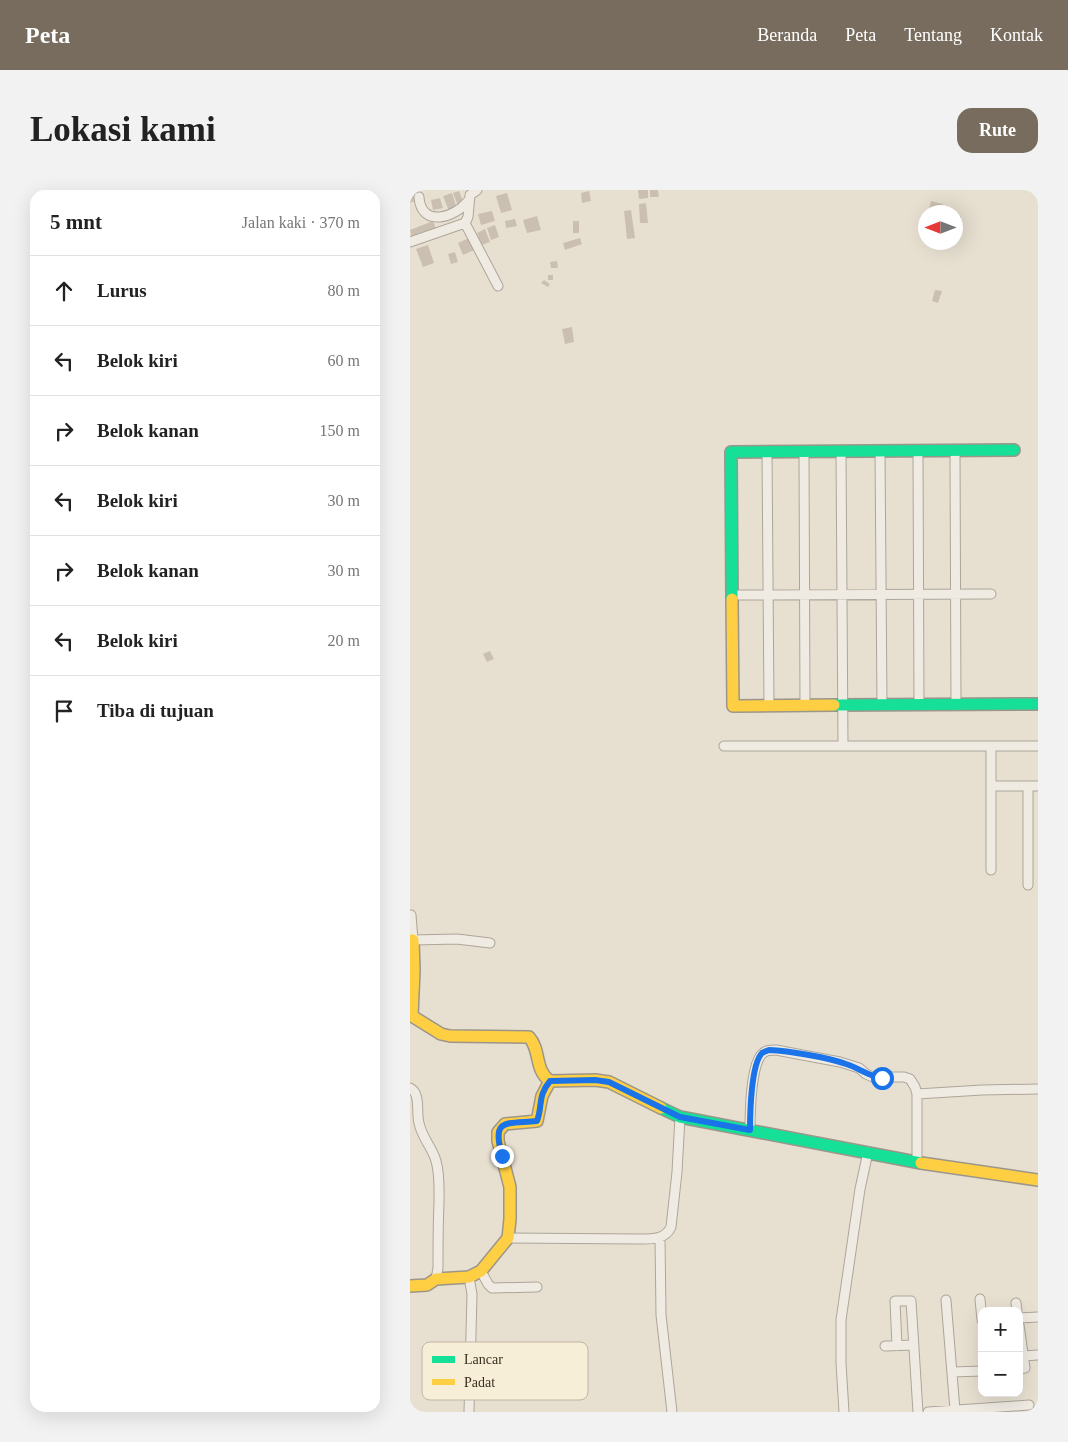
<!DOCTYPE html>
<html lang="id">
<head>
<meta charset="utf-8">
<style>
	body { margin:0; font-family:Georgia,serif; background:#f2f2f2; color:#222 }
	.controls { position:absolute; right:15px; bottom:15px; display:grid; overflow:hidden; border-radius:10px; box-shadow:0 5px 20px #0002 }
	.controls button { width:45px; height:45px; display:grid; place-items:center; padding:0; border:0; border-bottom:1px solid #e0e0e0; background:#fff; color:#222; font:25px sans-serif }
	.compass { position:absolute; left:508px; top:15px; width:45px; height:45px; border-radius:50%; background:#fff; box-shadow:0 5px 20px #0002; rotate:270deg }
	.stop { position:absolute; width:15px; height:15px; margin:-11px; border:4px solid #1a73e8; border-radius:50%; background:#fff }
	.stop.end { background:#1a73e8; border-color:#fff; box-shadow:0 1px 5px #0008 }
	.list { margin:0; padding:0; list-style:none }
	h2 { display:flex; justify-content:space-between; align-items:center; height:65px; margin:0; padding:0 20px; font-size:21px }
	h2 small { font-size:16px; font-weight:400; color:#767676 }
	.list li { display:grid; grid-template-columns:32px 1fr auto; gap:15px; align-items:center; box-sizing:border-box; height:70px; padding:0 20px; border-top:1px solid #e0e0e0 }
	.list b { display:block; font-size:19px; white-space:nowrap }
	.list em { font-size:16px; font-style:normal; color:#767676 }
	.icon { flex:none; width:28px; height:28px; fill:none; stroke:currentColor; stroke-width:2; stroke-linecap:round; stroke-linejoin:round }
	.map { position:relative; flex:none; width:628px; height:1222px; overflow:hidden; border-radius:15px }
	header { display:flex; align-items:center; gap:30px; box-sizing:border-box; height:70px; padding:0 25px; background:#786c5e; color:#fff }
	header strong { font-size:24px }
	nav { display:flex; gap:28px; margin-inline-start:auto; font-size:18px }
	.intro { display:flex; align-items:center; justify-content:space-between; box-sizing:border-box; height:120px; padding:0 30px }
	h1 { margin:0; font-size:35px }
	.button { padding:12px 22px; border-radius:15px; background:#786c5e; color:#fff; font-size:18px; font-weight:700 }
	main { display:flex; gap:30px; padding:0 30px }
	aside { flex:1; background:#fff; border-radius:15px; box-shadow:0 5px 20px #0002 }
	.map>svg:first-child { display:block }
	.building { fill:#cbbfb2 }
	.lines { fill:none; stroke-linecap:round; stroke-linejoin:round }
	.street-casing { stroke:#ada599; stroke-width:11 }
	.fast-casing { stroke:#9c958a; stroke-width:14 }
	.slow-casing { stroke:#9c958a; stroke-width:14 }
	.street { stroke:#efebe3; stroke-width:9 }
	.fast { stroke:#16e098; stroke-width:11 }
	.slow { stroke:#ffcf43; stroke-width:11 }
	.route { stroke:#1a73e8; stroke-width:6 }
	.key { fill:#f7eed8; stroke:#bfb4a1; stroke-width:1 }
	.key-label { font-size:14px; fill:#3d2e20 }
</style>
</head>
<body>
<header>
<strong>Peta</strong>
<nav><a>Beranda</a><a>Peta</a><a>Tentang</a><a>Kontak</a></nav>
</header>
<div class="intro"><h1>Lokasi kami</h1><a class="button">Rute</a></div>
<main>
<aside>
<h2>5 mnt<small>Jalan kaki · 370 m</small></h2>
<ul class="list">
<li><svg class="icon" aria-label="ahead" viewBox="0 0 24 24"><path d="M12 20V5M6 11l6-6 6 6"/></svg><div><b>Lurus</b></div><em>80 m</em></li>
<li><svg class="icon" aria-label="left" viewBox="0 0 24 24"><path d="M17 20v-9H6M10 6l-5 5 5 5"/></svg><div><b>Belok kiri</b></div><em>60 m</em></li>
<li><svg class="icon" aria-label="right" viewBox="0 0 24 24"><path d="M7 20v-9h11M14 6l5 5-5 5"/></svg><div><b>Belok kanan</b></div><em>150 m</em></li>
<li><svg class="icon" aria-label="left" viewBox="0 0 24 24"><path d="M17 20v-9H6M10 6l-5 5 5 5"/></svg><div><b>Belok kiri</b></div><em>30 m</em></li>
<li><svg class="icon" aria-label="right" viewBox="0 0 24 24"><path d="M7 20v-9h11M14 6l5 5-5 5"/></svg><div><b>Belok kanan</b></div><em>30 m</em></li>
<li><svg class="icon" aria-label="left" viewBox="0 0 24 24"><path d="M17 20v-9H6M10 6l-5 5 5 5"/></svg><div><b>Belok kiri</b></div><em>20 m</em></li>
<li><svg class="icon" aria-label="arrive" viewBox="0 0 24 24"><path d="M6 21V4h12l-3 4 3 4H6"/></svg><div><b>Tiba di tujuan</b></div></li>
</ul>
</aside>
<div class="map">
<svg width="628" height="1222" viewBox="0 0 628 1222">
	<rect width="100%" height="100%" fill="#e7e0d1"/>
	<path class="building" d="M0,0H2L5,11L0,13Z
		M228,0H238V8L229,9Z
		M240,0H248L249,7H240Z
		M49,1L54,14L48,16L43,3Z
		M179,1L181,11L172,13L171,3Z
		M42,3L47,19L39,21L33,6Z
		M97,3L102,20L91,23L86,6Z
		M30,8L33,18L23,20L21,10Z
		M521,11L533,14L531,22L519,20Z
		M236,13L238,33H230L229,14Z
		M221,20L225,48L217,49L214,21Z
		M82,21L85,31L71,35L68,24Z
		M546,24L551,26L549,31L546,30Z
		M127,26L131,40L117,43L113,30Z
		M105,29L107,36L96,38L95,31Z
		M23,31L26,39L2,48L0,40Z
		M163,31H169V43H163Z
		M85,35L89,47L81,50L77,38Z
		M75,39L80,52L72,55L67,43Z
		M59,48L64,60L53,65L48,53Z
		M170,48L172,54L155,60L153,53Z
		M18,55L24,73L13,77L6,59Z
		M45,62L48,72L41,74L38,64Z
		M147,71L148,78H141L140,72Z
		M138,85H143V90H138Z
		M134,90L140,94L138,97L131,93Z
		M525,100L532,101L528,113L522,111Z
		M162,137L164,152L155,154L152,139Z
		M80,461L84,469L77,472L73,464Z"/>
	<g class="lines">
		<defs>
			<path id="street" d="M9,7C11,38 45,28 58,11
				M55,33L88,96
				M0,52L55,33L58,27L60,5L67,0
				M431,261L433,556
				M470,261L472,515
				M508,261L509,515
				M545,261L546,515
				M357,262L359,516
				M394,262L395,516
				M322,405L581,404
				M314,556H628
				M581,556V680
				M581,596H628
				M618,596V695
				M1,725L3,750L47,749L80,753
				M0,898C11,903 6,923 9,933C12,948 22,957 26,971C30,985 29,999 29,1013C28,1035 28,1056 28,1078L26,1089
				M507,904L572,900L628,899
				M340,940C340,923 341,878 351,865C355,860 360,860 366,860L430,872L449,878L456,884L463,887H494L500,889L505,897L507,904V972
				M98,1048L229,1049C241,1049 255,1050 261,1037L267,982L270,927
				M250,1048L251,1125L262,1222
				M71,1081L78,1094L82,1098L127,1097
				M59,1087L62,1104L59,1222
				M570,1109L572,1130
				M536,1110L545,1220
				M606,1113L607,1121
				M609,1128L628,1127
				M609,1135L615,1178L609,1179
				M475,1156L504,1155
				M487,1156L485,1111H501L508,1222
				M613,1166L628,1165
				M542,1182L572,1181
				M434,1222L431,1173V1130L450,999L458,962
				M518,1222L619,1215
				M627,1222L628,1221"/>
			<path id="fast" d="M322,409L321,262L604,260
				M424,515L628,514
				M251,918L270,927L511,973"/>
			<path id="slow" d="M322,409L323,516L424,515
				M0,750H3L4,780L2,826L31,844L40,846L119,847C131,860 124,880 140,891L185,890L199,892L251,918
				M511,973L628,990
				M0,1096L17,1095L26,1089L59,1087L71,1081L98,1048L100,1029V997L88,951V942L95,934L127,931L132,906L140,891"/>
		</defs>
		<use href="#street" class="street-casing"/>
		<use href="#fast" class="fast-casing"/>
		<use href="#slow" class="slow-casing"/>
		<use href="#street" class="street"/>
		<use href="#fast" class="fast"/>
		<use href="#slow" class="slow"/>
	</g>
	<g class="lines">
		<path class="route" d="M92,966C82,928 94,934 127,931C133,915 127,907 140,891L185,890L199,892L270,927L340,940C340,924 341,874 352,863C352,863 358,860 359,860C378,861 417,867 436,874C449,878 458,886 472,888"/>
	</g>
	<rect x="12" y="1152" width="166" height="58" rx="8" class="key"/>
	<rect x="22" y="1166" width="23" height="7" fill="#16e098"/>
	<rect x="22" y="1189" width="23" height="6" fill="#ffcf43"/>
	<g class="key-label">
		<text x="54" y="1174">Lancar</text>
		<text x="54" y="1197">Padat</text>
	</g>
</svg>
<div class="controls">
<button>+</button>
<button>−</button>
</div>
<svg class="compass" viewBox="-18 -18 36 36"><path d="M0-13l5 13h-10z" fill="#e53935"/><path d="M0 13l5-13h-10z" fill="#767676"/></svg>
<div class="stop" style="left:472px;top:888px"></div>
<div class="stop end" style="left:92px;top:966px"></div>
</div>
</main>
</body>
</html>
